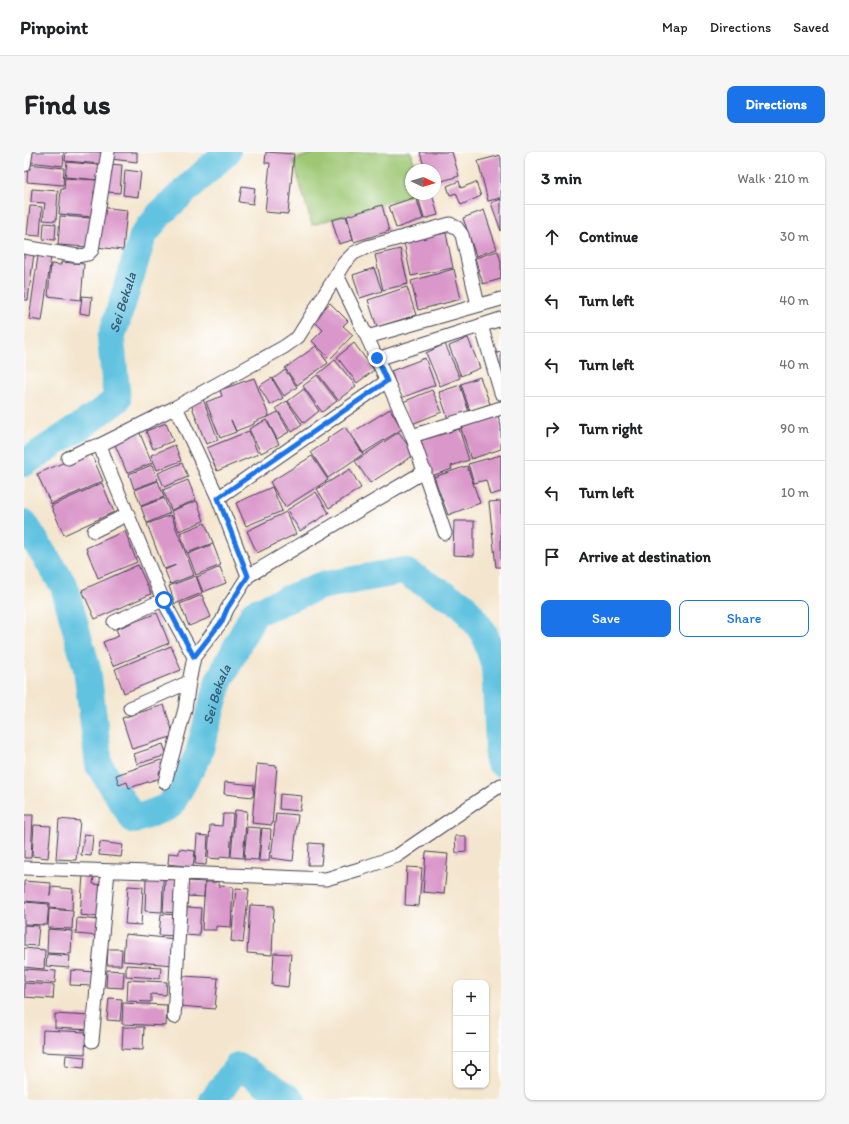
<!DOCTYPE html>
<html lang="en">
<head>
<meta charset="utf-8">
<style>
	body { margin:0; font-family:Itim,sans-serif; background:#f6f6f6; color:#202124 }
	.controls { position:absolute; right:12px; bottom:12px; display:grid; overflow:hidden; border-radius:8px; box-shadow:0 1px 3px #0004 }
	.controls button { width:36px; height:36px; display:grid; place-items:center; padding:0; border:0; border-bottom:1px solid #e0e0e0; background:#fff; color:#202124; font:20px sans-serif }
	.compass { position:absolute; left:381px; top:12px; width:36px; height:36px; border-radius:50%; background:#fff; box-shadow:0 1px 3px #0004; rotate:94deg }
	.stop { position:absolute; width:12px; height:12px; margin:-9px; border:3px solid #1a73e8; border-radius:50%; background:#fff }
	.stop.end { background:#1a73e8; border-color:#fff; box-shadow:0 1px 4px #0008 }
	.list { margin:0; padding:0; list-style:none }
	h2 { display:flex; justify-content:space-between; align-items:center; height:52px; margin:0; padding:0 16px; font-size:17px }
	h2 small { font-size:13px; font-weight:400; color:#757577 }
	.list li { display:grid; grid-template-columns:26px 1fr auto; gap:12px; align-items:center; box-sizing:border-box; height:64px; padding:0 16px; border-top:1px solid #e0e0e0 }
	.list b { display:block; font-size:15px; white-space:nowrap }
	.list em { font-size:13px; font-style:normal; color:#757577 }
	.actions { display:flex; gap:8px; padding:12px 16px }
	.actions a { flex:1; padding:9px 0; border:1px solid #1a73e8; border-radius:8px; text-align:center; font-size:14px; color:#1a73e8 }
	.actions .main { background:#1a73e8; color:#fff }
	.icon { flex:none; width:22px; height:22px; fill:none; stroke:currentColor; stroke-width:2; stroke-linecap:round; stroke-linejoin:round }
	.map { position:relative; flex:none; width:477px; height:948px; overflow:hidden; border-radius:8px }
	header { display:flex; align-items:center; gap:24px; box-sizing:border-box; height:56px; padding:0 20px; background:#fff; border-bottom:1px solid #e0e0e0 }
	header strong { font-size:19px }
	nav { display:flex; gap:22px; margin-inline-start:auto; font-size:14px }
	.intro { display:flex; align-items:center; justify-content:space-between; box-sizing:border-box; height:96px; padding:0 24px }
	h1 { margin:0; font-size:28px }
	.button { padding:10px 18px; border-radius:8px; background:#1a73e8; color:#fff; font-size:14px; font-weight:700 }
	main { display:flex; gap:24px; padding:0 24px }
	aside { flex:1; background:#fff; border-radius:8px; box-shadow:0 1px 3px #0004 }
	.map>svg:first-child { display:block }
	.green { fill:#9dc773; stroke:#607457 }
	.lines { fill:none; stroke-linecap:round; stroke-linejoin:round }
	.river { stroke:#62c3e0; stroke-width:28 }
	.building { fill:#da98ca }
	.street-casing { stroke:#423f51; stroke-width:15 }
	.street { stroke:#fff; stroke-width:13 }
	.route { stroke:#1a73e8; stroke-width:5 }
	.labels { text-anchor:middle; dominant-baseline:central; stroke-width:3.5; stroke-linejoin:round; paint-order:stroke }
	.water-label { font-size:14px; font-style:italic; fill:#385a75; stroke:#fff }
</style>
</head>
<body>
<header>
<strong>Pinpoint</strong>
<nav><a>Map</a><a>Directions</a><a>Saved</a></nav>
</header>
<div class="intro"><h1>Find us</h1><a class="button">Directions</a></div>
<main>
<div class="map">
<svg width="477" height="948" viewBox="0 0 477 948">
	<rect width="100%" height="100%" fill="#fff"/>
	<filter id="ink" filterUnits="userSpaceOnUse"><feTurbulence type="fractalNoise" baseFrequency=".025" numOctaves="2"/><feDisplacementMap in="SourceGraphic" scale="8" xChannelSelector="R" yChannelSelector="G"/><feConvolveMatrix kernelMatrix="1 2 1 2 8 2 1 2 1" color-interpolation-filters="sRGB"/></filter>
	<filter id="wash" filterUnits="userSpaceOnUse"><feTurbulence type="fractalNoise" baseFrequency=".012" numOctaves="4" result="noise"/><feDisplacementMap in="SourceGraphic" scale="16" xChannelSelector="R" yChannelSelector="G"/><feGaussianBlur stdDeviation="0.9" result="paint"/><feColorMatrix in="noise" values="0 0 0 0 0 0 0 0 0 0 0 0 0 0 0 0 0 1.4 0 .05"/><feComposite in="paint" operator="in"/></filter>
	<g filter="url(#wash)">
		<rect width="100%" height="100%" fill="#f4e6ce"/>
		<path class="green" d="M294,0H387L392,18H387V42H391L288,73L269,8Z"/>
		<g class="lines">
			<g class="river">
				<path id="s1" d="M0,311L57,274L93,248L87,187L119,84L136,62L203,0"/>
				<path id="s2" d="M0,371L40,434L63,517L75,613L110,668L146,654L174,604L195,529L230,461L296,434L379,419L439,453L460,481L471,514L475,595L474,607L477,611"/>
				<path d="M189,948L214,914L268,948"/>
			</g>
		</g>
		<g id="blocks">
			<path class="building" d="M6,0H40L39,14L5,10Z
				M42,0H78L77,12L41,9Z
				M88,0H113V10L87,7Z
				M242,0L270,2L264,62L241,60L246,11H241Z
				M396,0H428L435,24L411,31V18H401Z
				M477,3V46L464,49L454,9Z
				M43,10L76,13L74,28L41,25Z
				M4,12L40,16L39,33L3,30Z
				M85,12L98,13L96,41L83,40Z
				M101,18L117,20L114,45L99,43Z
				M41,26L74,28L73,39H70L69,65L35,62L37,37H40Z
				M435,29L437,36L452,30L457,44L437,53L432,41L426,43L423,34Z
				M218,34L231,36L229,52L215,50Z
				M8,37L34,39L32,69L19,68L21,51L7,50Z
				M408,42L414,63L400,67L394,45Z
				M392,45L399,67L372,76L365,54Z
				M477,47V79L467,51Z
				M358,53L365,79L330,90L323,64Z
				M6,54L18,55L16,84L3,83Z
				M75,55L103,58L99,98L72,95Z
				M460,58L473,97L452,104L439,66Z
				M36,64L67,66L64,95L34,93Z
				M322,64L329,88L315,92L308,68Z
				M20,71L32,72L31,88L19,87Z
				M422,81L429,116L387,124L380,90Z
				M376,97L384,132L359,138L351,103Z
				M474,99L477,110V127L459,132L451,106Z
				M0,100L10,101L4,148H0Z
				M14,104L27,105L18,169L5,167Z
				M37,110L60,112L57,148L24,144L27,112L37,113Z
				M350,116L358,139L336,146L329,123Z
				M430,117L437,147L394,158L387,129Z
				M383,135L392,163L353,175L344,148Z
				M58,144L68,145L66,163L56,161Z
				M306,151L324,169L319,174L329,183L306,207L288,189L299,178L289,168Z
				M444,186L456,216L437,224L425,194Z
				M330,191L350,218L333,231L313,205Z
				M421,192L436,226L416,234L402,201Z
				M292,194L304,211L273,233L261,216Z
				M477,200V227L469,202Z
				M401,206L411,233L377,246L367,219Z
				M311,208L332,234L314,248L294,222Z
				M261,218L273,235L260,244L249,227Z
				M293,223L313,249L298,260L279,234Z
				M456,225L466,252L446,259L437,232Z
				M230,226L245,264L230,270V272L212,279L207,268L212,280L196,286L182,250L198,244L196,238Z
				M248,226L259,246L246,253L235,234Z
				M436,233L445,260L424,267L415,240Z
				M280,237L295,259L280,271L264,249Z
				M408,238L418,260L388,272L379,250Z
				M179,247L194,288L182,292L167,252Z
				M263,249L278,273L268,280L252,256Z
				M366,257L378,277L339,301L327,281Z
				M254,260L265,280L253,287L242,266Z
				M473,261L477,274V297L447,307L436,274Z
				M242,268L255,292L237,301L225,277Z
				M142,271L149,289L129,297L122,279Z
				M321,275L339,302L304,326L287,300L304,289L303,287Z
				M435,277L445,308L427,314L428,317L407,324L396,289Z
				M115,279L128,311L103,321L90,290Z
				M225,279L234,302L193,319L183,296Z
				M375,280L390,303L346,331L331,309Z
				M151,293L157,309L133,318L127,303Z
				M66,299L79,329L27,352L13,322Z
				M477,303V340L466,343L462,328L450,331L444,312Z
				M288,304L304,328L261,355L246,330Z
				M158,311L164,325L140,335L134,321Z
				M128,313L134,328L110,337L105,322Z
				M443,314L456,351L424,363L410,325Z
				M326,317L337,336L305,356L293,337Z
				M164,328L172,348L147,358L139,338Z
				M134,329L140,345L117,354L111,338Z
				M78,331L90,360L40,383L27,354Z
				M248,335L258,359L222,374L212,351Z
				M292,340L305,361L276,379L263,358Z
				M140,346L146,361L123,371L117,355Z
				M173,349L180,369L155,379L147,359Z
				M477,349V415H472L465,350Z
				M262,360L272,382L233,401L223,379Z
				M147,363L170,423L146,432L141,418L152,413L140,417L123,372Z
				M430,369H450V404L429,403Z
				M181,371L189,391L163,401L156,381Z
				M101,379L113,410L74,426L62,396Z
				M189,392L197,413L172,423L164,402Z
				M114,413L127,442L71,467L58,438Z
				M196,415L202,431L179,440L173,425Z
				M172,424L178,441L151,452L145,434Z
				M178,443L187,465L165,474L156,452Z
				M133,461L145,491L89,514L79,490L95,484L92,477Z
				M147,494L157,518L100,541L91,517Z
				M140,553L150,584L108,597L98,566Z
				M139,592L143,603L113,612L110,602Z
				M137,608L140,618L135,620L136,626L105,636L103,630L95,633L92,623Z
				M233,612L253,614L248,673L228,671Z
				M201,630L230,633L229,645L200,642Z
				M256,642L278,644L276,659L255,657Z
				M211,658L223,659L219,706L207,705Z
				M252,661L274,663L269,709L247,706Z
				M199,662H209L206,705L196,704V707L184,706L186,673L198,674Z
				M0,663H9L7,706H0Z
				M35,667L56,669L52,708L32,707Z
				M10,673L27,674L24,706L8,704Z
				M223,675L237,676L234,708L220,707Z
				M238,676L247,677L245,709H235Z
				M60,682L69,683L67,704L57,703Z
				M173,683L184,684L182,713L171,712Z
				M431,684H442V700L432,701Z
				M76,690L99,693L97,705L75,703Z
				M285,691L299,692L297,713H284Z
				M155,697L171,699L169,715L144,712L145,701L155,702Z
				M402,700L424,702L420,742L399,740Z
				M383,715L398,716L395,754L381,753Z
				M59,723H70L69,732L80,733L78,765L56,763Z
				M122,726L139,727L138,760L121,759Z
				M141,727H151L150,735L156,736L154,761L139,760Z
				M0,729L27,731L26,744L27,735L49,737L48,758L26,756V751L0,749Z
				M164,729L181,730L180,745L163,744Z
				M181,730H195V734L209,735L207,775L192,774V778H178Z
				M104,734L119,735L117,773L101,772Z
				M212,736L225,737L219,791L207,789Z
				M0,750L25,752L23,773L0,772Z
				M226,753L250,754L248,803L223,801Z
				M163,755L177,756L175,784L161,783Z
				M25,757L49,759L48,777L24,776Z
				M137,762L154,763L152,784L135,783Z
				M53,766L77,768L75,784L52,782Z
				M0,773L15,774L13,794L0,793Z
				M24,777L48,779L47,802L23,801Z
				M101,782L152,787L150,813L99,809Z
				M0,796L21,798L20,817L0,815Z
				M84,797H98L97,813H83Z
				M250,801L267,802L264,835L248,833Z
				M23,802L46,804L45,816L22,814Z
				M102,813L137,815L136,826L102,824Z
				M0,817L32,819L31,831L0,829Z
				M47,818L70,820L69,834L46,833Z
				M83,818L100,819L99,836L82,835Z
				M159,824L194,826L191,857L156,854Z
				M104,828L143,830L142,843L127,842V850L103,849Z
				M0,831L30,833L29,847L0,845Z
				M85,846L98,847L96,869L83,868Z
				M99,851L143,853L142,874L98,872Z
				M31,862L66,864L65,878L31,876Z
				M99,875H120L119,898L98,897Z
				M19,878L62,880L61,902L18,900Z
				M42,903L61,905L60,916L41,914Z"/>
		</g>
	</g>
	<g filter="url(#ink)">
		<use href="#blocks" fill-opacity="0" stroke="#423f51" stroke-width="1"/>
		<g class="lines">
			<defs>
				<path id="street" d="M0,13L2,0
					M0,95L54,104L64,102L68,98L84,0
					M313,123L343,185L388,284L421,381
					M457,173L477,241
					M343,185L477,147
					M353,207L477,167
					M152,255L76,293L82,310L139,448L170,505
					M388,284L477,256
					M44,306L62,297L76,293
					M194,346L363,229
					M70,379L104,362
					M224,424L401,319
					M90,470L139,448
					M106,556L165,530
					M141,630L161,557L165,530L170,505L198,469L203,457L224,424L194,346L152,255L260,195L274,185L320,111L330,101L343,95L426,72L433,76L438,83L454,153
					M0,716L158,721L302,727L339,716L373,704L477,633
					M150,865L158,721
					M68,889L84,719"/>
			</defs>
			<use href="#street" class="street-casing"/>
			<use href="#street" class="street"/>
		</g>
	</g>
	<g class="lines" filter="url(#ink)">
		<path class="route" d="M140,448L170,505L198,469L203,457L224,424L194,346L363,229L353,206"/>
	</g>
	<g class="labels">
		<g class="water-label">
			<text stroke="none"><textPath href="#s1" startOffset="212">Sei Bekala</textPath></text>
			<text stroke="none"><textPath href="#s2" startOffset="483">Sei Bekala</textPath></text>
		</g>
	</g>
</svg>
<div class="controls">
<button>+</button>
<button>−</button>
<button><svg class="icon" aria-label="locate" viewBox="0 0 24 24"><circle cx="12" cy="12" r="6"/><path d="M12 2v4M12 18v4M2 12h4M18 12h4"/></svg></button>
</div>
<svg class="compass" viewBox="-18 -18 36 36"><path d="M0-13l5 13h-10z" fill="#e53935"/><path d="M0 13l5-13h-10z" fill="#757577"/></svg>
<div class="stop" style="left:140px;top:448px"></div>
<div class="stop end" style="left:353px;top:206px"></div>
</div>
<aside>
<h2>3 min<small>Walk · 210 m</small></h2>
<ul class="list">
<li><svg class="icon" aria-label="ahead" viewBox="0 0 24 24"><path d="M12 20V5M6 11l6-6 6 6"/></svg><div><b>Continue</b></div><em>30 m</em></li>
<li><svg class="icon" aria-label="left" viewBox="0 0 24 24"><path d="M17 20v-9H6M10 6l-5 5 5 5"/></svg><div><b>Turn left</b></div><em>40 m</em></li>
<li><svg class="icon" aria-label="left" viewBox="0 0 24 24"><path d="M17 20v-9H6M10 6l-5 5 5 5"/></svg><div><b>Turn left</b></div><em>40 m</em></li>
<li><svg class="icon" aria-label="right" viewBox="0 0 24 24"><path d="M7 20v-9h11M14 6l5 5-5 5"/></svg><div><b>Turn right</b></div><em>90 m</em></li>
<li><svg class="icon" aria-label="left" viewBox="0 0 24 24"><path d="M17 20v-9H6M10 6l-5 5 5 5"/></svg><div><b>Turn left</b></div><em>10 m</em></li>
<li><svg class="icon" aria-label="arrive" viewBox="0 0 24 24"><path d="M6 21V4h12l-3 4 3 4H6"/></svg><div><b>Arrive at destination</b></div></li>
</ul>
<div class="actions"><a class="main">Save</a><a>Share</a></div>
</aside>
</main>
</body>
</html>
